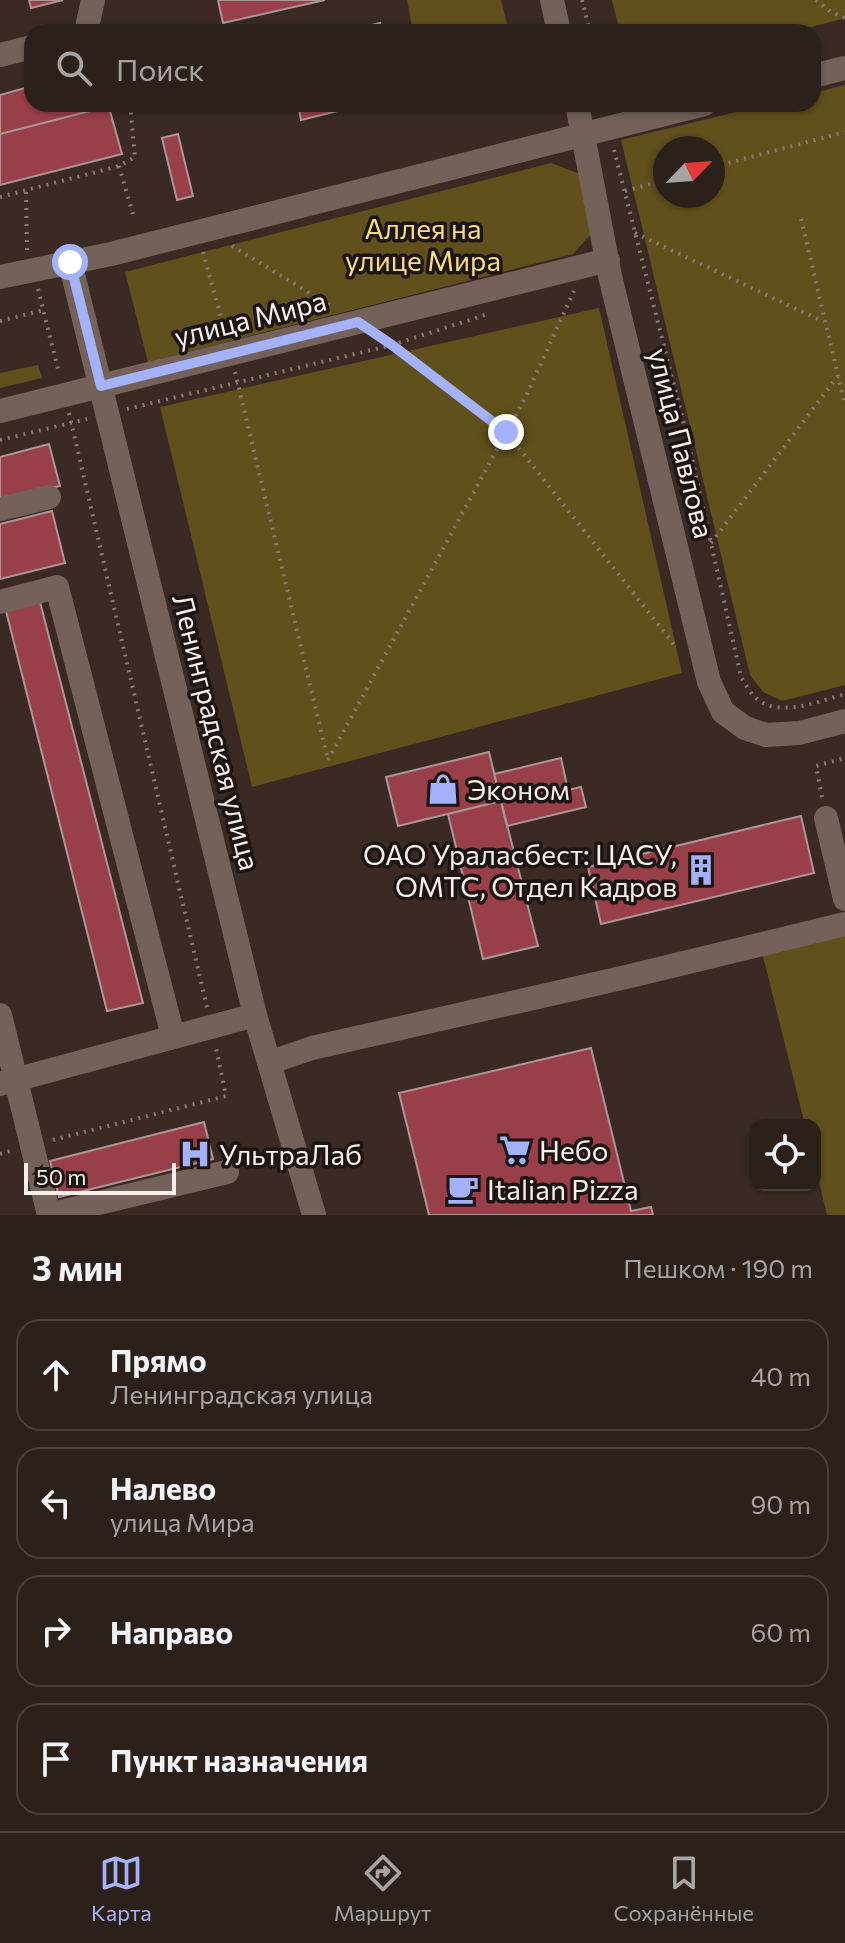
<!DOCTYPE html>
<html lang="ru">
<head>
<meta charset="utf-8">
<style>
	body { margin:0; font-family:Commissioner,sans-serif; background:#382d28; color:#f1f3f6 }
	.controls { position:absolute; right:24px; bottom:24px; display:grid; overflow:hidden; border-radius:16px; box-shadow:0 2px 6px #0004 }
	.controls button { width:72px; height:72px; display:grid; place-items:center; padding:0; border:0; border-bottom:2px solid #483e3a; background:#2c201b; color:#f1f3f6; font:40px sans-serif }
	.compass { position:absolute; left:653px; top:136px; width:72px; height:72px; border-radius:50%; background:#2c201b; box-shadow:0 2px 6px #0004; rotate:65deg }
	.scale { position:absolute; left:24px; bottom:20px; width:152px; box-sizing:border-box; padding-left:8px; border:4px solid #f9eeea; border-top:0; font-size:22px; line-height:28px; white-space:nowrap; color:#f9eeea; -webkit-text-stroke:6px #1c1512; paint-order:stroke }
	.stop { position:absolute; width:24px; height:24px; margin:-18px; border:6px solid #a4b2fc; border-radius:50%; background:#fff }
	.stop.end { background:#a4b2fc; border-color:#fff; box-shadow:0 2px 8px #0008 }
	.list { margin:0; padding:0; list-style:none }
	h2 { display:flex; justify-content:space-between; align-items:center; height:104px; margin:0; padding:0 32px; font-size:34px }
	h2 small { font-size:26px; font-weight:400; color:#a6a3a3 }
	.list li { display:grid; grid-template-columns:52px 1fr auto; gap:24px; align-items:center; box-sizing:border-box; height:112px; margin:0 16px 16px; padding:0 16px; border:2px solid #483e3a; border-radius:24px }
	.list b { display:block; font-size:30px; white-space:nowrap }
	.list p { margin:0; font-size:26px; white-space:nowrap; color:#a6a3a3 }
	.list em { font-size:26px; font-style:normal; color:#a6a3a3 }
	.icon { flex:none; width:44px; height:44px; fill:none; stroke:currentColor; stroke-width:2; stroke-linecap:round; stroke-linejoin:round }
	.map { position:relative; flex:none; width:845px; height:1215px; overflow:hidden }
	.search { position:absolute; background:#2c201b; box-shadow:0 2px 6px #0004; left:24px; right:24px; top:24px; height:88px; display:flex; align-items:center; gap:20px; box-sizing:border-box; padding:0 28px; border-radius:24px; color:#a6a3a3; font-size:30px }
	.sheet { height:616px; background:#2c201b }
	nav { display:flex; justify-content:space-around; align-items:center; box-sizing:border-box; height:112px; border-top:2px solid #483e3a; background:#2c201b; font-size:22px; color:#a6a3a3 }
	nav a { display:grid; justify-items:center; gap:4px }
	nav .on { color:#a4b2fc }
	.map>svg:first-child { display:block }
	.green { fill:#60501c; fill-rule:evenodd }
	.building { fill:#993f49; stroke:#ac9596; stroke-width:2 }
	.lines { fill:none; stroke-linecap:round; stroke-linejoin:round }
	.path { stroke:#887a75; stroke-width:4; stroke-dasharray:2 6; stroke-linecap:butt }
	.minor { stroke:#73615a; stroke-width:24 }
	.route { stroke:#a4b2fc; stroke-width:10 }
	.labels { text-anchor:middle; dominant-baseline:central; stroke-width:7; stroke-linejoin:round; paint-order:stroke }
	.park-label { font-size:28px; fill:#fcdd7d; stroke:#1c1512 }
	.street-label { font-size:28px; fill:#f9eeea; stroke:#1c1512 }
	.poi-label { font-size:28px; fill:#f9eeea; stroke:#1c1512; text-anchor:start }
</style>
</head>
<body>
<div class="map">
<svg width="845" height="1215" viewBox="0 0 845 1215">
	<rect width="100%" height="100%" fill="#3b2a24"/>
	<path class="green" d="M407,0H501L509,32H413Z
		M612,0H845V18L793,32H620Z
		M845,85V685L782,701L763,692L750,675L621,140L769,104H813V93ZM665,148H713V196H665Z
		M551,163L580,174L595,230L573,254L148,362L125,272Z
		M599,308L682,673L252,787L160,407Z
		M38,365L42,378L0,388V373Z
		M845,913V1215H827L815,1166V1125H805L758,936Z"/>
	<path class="building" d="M29,0H63L31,8Z
		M218,0H325L223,23Z
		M380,23L382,32H343Z
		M32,86V104H92L94,110L0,134V95Z
		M92,104H108L122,154L0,185V134L94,110Z
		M298,104H366L301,120Z
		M178,134L193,196L177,200L162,138Z
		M49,444L60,486L0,501V457Z
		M52,511L65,563L0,579V524Z
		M40,602L143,1003L107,1011L6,611Z
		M489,752L501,801L398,826L386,777Z
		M561,758L568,790L581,787L586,807L507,826L494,774Z
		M501,801L538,946L483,959L448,814Z
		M801,816L814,873L601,924L588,867Z
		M591,1048L631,1211L651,1207L653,1215H429L399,1093Z
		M204,1122L213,1159L59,1197L50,1161Z"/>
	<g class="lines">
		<path class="path" d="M582,0L590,32
			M816,0L831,12L845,18
			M614,150L687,436L741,677C745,683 750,693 756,698C779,719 819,701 845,694
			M119,166L134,218
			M713,167L845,132
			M625,191L665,180
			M26,192L27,250
			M0,197L119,166L135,157L130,104
			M801,219L845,405
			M635,233L824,322
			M232,246L331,306
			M203,252L225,332
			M38,289L59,373
			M0,321L44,310
			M382,338L506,432L676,647
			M235,372L328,760
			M127,409L392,345L485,315
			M69,413L207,1008
			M0,440L87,419
			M711,543L838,376
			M328,760L526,396L574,291
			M822,797L816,766L845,758
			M53,1140L226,1096L216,1048
			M0,1154L14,1150"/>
		<path class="minor" d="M552,0L559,32
			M86,32L93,0
			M0,55L32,47
			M813,76L845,68
			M577,104L610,276L709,682L723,712L745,728L766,735L799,733L845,721
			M70,262L255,1015L314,1215
			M0,277L111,254L704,104
			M0,411L608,260
			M0,509L49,497
			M0,602L57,587L173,1036
			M826,818L845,899
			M0,1015L49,1215
			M271,1062L312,1048L626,977L845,924
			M0,1084L255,1015
			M49,1215L227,1172"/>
	</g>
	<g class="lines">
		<path class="route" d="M70,262L101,386L358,322L392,345L506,432"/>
	</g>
	<defs>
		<symbol id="shop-bare" viewBox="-9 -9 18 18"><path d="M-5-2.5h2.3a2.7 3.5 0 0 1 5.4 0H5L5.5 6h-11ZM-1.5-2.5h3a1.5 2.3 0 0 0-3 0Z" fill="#a4b2fc" stroke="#1c1512" stroke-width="2.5" paint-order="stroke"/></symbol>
		<symbol id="building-bare" viewBox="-9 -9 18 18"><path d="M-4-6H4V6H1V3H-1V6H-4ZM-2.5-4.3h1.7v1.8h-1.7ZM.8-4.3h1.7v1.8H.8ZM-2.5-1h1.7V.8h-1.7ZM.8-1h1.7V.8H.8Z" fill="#a4b2fc" stroke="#1c1512" stroke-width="2.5" paint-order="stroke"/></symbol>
		<symbol id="supermarket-bare" viewBox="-9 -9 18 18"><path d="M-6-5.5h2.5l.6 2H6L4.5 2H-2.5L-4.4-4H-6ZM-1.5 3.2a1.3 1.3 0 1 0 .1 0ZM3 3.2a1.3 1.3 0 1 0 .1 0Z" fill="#a4b2fc" stroke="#1c1512" stroke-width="2.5" paint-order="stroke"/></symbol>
		<symbol id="hospital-bare" viewBox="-9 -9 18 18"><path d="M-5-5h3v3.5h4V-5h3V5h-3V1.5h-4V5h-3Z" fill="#a4b2fc" stroke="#1c1512" stroke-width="2.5" paint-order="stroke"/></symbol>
		<symbol id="cafe-bare" viewBox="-9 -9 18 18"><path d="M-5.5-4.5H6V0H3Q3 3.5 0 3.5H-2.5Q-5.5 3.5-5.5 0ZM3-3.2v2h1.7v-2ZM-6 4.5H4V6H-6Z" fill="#a4b2fc" stroke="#1c1512" stroke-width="2.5" paint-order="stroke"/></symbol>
	</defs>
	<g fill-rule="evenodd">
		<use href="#shop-bare" x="421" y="767" width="44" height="44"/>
		<use href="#building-bare" x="679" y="848" width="44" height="44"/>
		<use href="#supermarket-bare" x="493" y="1128" width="44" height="44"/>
		<use href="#hospital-bare" x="173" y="1132" width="44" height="44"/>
		<use href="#cafe-bare" x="441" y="1167" width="44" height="44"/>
	</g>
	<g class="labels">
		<g class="park-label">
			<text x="423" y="228">Аллея на<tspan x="423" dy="32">улице Мира</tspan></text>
		</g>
		<g class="street-label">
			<text transform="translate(250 318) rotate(-14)">улица Мира</text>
			<text transform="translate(682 443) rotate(76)">улица Павлова</text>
			<text transform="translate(217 732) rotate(76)">Ленинградская улица</text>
		</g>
		<g class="poi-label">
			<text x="467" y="789">Эконом</text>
			<text x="677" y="854" text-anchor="end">ОАО Ураласбест: ЦАСУ,<tspan x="677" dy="32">ОМТС, Отдел Кадров</tspan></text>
			<text x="539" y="1150">Небо</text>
			<text x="219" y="1154">УльтраЛаб</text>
			<text x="487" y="1189">Italian Pizza</text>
		</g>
	</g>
</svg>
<div class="controls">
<button><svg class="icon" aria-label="locate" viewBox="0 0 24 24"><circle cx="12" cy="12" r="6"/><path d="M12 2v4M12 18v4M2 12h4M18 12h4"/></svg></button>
</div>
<svg class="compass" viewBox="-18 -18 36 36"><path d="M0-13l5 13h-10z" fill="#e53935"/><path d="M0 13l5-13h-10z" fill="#a6a3a3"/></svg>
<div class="scale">50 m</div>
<div class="stop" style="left:70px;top:262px"></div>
<div class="stop end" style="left:506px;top:432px"></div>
<div class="search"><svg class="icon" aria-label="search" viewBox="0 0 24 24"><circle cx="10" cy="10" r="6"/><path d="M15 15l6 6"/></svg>Поиск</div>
</div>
<section class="sheet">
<h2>3 мин<small>Пешком · 190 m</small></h2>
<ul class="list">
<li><svg class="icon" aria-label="ahead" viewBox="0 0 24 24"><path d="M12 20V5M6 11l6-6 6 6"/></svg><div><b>Прямо</b><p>Ленинградская улица</p></div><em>40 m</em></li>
<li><svg class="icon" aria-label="left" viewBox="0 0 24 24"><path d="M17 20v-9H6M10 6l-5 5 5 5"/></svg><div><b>Налево</b><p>улица Мира</p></div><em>90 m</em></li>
<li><svg class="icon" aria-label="right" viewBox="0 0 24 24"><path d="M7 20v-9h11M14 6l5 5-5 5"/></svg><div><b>Направо</b></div><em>60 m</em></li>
<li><svg class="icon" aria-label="arrive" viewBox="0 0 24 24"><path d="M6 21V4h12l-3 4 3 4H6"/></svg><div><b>Пункт назначения</b></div></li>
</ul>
</section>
<nav>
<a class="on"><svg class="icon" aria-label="map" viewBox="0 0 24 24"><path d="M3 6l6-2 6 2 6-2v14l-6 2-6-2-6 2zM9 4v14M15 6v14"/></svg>Карта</a>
<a><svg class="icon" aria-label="directions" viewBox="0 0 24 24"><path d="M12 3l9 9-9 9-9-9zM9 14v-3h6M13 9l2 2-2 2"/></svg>Маршрут</a>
<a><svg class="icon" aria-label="saved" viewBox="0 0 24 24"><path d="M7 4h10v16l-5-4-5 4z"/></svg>Сохранённые</a>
</nav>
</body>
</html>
